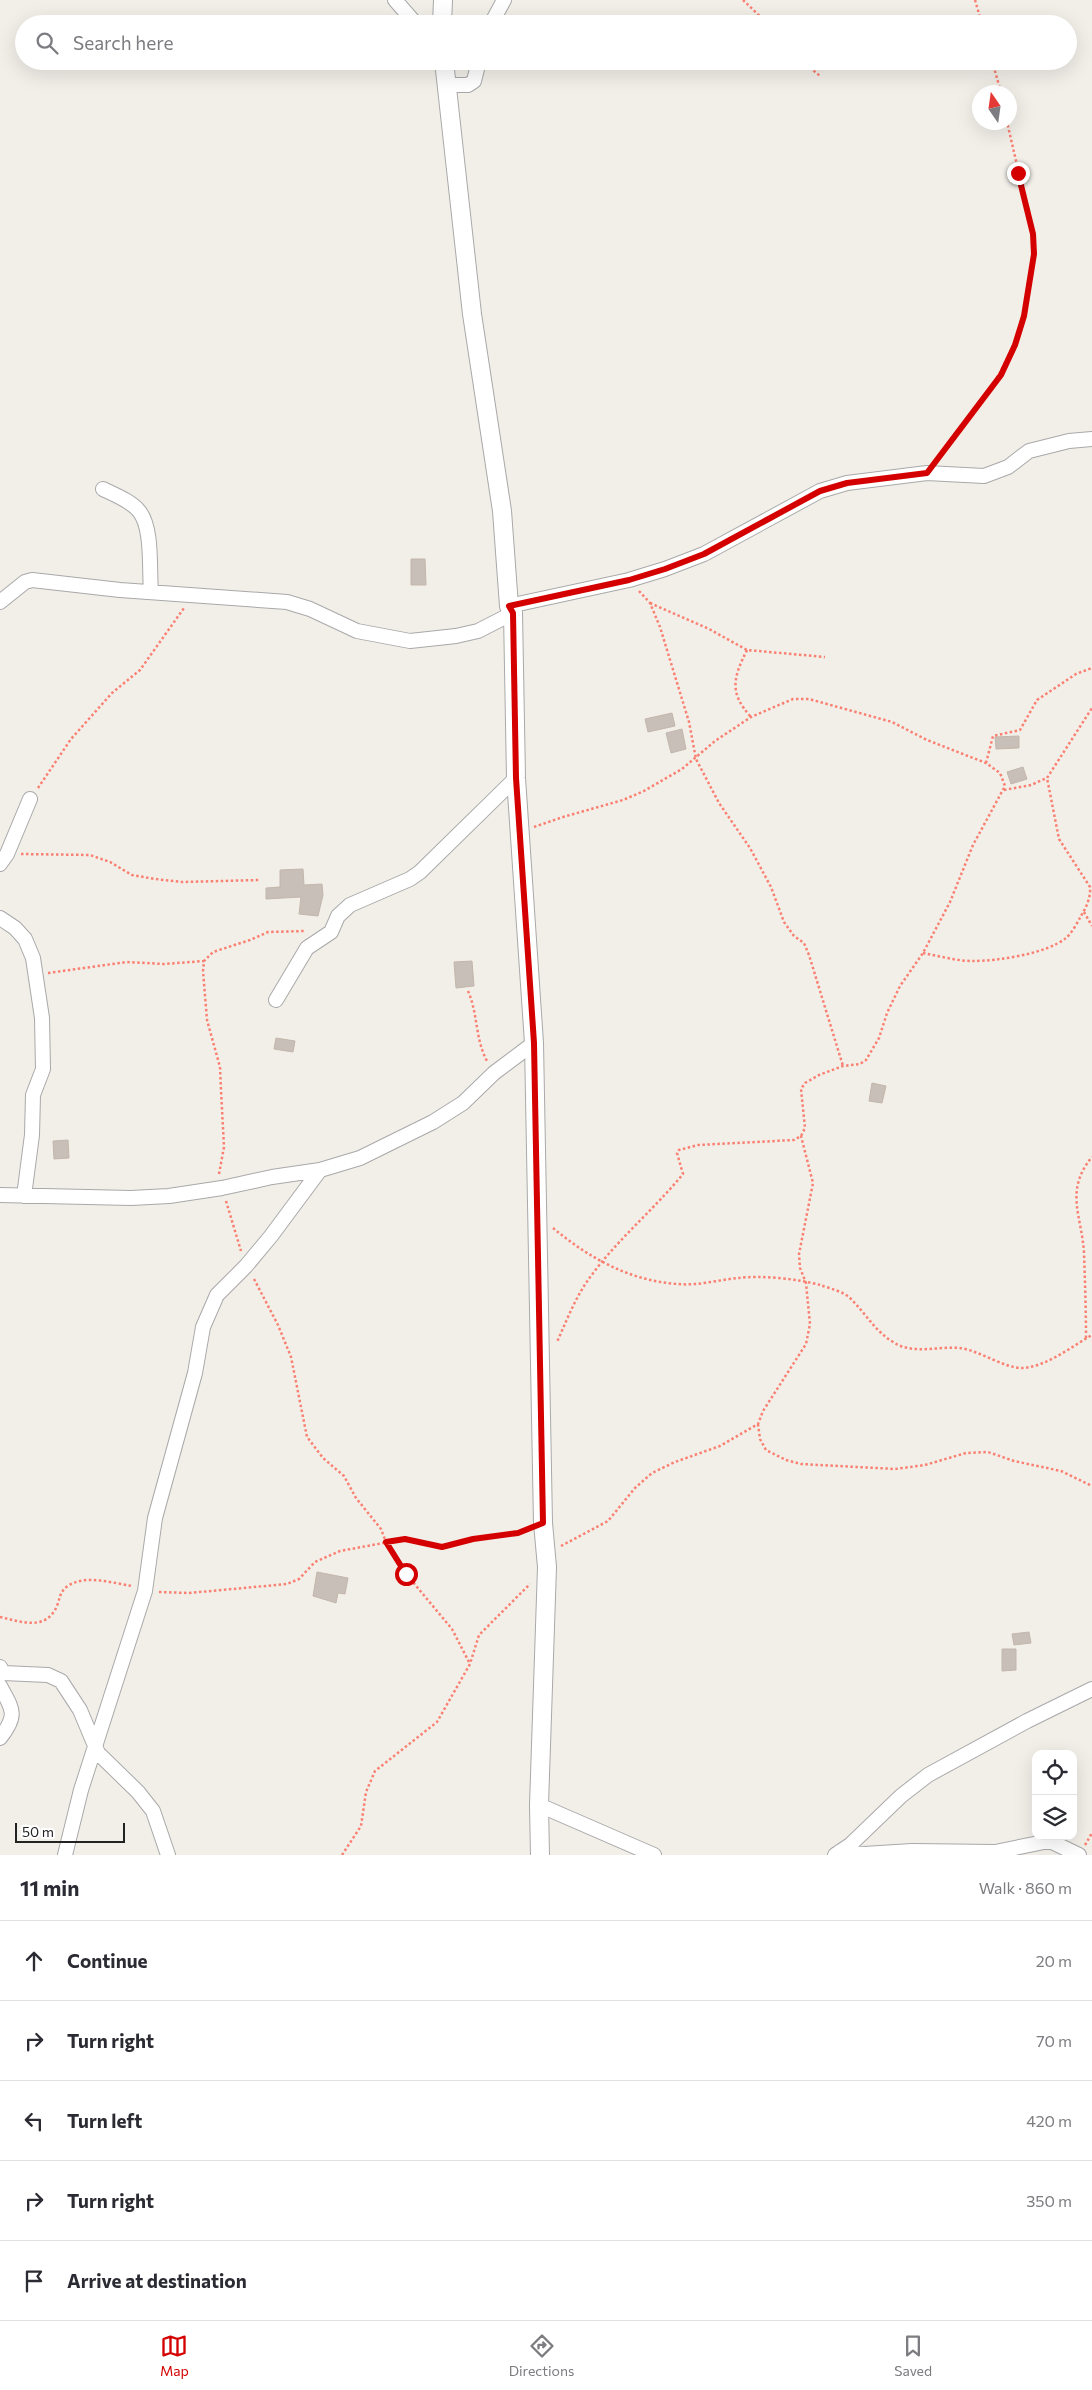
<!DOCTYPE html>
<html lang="en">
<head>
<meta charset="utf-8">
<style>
	body { margin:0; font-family:Commissioner,sans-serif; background:#f7f7f7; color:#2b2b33 }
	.controls { position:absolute; right:15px; bottom:15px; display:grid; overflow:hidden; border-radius:10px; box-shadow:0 5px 20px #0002 }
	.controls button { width:45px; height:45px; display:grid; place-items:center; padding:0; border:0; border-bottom:1px solid #e1e1e2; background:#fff; color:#2b2b33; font:25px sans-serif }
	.compass { position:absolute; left:972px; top:85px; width:45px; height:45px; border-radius:50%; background:#fff; box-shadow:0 5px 20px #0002; rotate:347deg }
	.scale { position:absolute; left:15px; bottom:12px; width:110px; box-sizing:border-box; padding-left:5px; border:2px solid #222; border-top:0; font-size:14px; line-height:18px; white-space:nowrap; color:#222; -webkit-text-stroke:4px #fff; paint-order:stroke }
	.stop { position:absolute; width:15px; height:15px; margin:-11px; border:4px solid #d40000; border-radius:50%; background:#fff }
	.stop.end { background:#d40000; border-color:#fff; box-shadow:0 1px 5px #0008 }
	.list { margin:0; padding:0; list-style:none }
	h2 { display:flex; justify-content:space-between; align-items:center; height:65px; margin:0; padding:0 20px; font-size:21px }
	h2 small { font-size:16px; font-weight:400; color:#7c7c81 }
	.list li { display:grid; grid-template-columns:32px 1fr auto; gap:15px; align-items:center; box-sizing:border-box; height:80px; padding:0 20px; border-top:1px solid #e1e1e2 }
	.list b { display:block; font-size:19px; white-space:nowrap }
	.list em { font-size:16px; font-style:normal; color:#7c7c81 }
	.icon { flex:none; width:28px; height:28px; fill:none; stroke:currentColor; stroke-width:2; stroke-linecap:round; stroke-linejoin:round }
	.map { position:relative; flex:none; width:1092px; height:1855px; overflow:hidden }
	.search { position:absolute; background:#fff; box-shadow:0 5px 20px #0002; left:15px; right:15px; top:15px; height:55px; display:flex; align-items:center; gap:12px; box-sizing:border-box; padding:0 18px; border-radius:28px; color:#7c7c81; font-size:19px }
	.sheet { height:465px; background:#fff }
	nav { display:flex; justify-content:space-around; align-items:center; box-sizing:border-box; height:70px; border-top:1px solid #e1e1e2; background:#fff; font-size:14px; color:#7c7c81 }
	nav a { display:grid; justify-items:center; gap:2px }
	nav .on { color:#d40000 }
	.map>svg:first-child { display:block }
	.building { fill:#c7bfb8; stroke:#c4b6ab }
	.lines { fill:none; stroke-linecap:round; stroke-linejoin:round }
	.minor-casing { stroke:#a9a9a9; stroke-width:16 }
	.tertiary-casing { stroke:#a9a9a9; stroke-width:20 }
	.path { stroke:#fa8072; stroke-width:2.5; stroke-dasharray:2.5 2.5; stroke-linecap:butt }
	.minor { stroke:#fff; stroke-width:14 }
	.tertiary { stroke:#fff; stroke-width:18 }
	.route { stroke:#d40000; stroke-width:6 }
</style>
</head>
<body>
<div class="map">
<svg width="1092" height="1855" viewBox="0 0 1092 1855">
	<rect width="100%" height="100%" fill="#f2efe9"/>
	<path class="building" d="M411,559H425L426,585H411Z
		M672,713L675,726L648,732L645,719Z
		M682,729L686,749L671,753L666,733Z
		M1019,736V748L996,749L995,737Z
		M1023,767L1027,779L1011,784L1007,772Z
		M303,869L304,885L322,884L323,895L318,916L299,914L301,897L266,899V888L280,887V870Z
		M472,961L474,986L456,988L454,962Z
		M276,1038L295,1041L293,1052L274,1049Z
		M872,1083L886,1086L882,1103L869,1101Z
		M68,1140L69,1158L54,1159L53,1141Z
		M317,1572L348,1578L345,1594L338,1593L336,1603L313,1596Z
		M1029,1632L1031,1643L1014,1645L1012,1634Z
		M1002,1649H1016V1670L1002,1671Z"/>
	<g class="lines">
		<defs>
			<path id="minor" d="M395,0L416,24
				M491,24L504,0
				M446,85H468L474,81L479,61
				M103,489C115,495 131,501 139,511C153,528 149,569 151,591
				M0,602L25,582L32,580L120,590L287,602L310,609L357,631L410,641L456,636L478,631L513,613
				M509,606L629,580L665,569L704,554L820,491L847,483L927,473L984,476L1008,467L1029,451L1069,441L1092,439
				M0,864L7,854L30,799
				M0,918L15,928L25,939L33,958L42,1018L43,1069L33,1095L32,1135L24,1196
				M276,1000L307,948L331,932L338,916L350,905L410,879L420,872L516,778
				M0,1195L131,1198L169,1196L222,1188L272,1177L320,1170L360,1158L433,1122L463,1103L494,1073L534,1043
				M0,1667L3,1673L48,1675L61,1681L80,1710L98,1753L138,1792L153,1811L168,1855
				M0,1686C12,1709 19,1714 0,1738
				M539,1805L654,1855
				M839,1852L864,1854L912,1851L995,1852L1044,1842H1052L1079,1855
				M65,1855L81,1790L145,1591L155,1518L195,1373L203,1327L217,1295L246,1266L271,1236L320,1170
				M835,1855L850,1845L901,1796L928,1775L1027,1721L1092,1689"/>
			<path id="tertiary" d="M442,24L443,0
				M444,61L472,314L502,511L509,606L513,613L516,778L534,1043L543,1523L547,1567L539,1805L540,1855"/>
		</defs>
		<use href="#minor" class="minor-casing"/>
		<use href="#tertiary" class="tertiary-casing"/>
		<path class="path" d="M743,0L768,24
			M975,0L982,24
			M802,61L820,76
			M992,61L1001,92
			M938,459C996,390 1036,328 1033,234L1007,122
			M639,591L650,603L660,627L689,722L696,759L719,803L750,848L771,887L784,922L794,936L804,943L809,955L843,1066
			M650,603L709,629L747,650L825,657
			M747,650C733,678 729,693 751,717
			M986,763L993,736L1020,730L1037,700L1076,674L1092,668
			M38,788L71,739L112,693L140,670L184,608
			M1004,790L1031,785L1047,778L1092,708
			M534,827L563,817L623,800L644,791L682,769L715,741L751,717L793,699H809L892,722L927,740L986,763L1000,773L1005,786L973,845L950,902L923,953L900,986L887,1013L879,1038L866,1060L860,1064L843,1066L819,1075L805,1083L801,1089L805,1128L801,1136L794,1140L698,1145L679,1150L677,1153L683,1174C652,1212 613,1243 586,1283C574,1301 566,1322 557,1342
			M21,854L90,855L110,862L132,875L155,879L182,882L260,880
			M1084,912L1092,926
			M923,953C939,956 956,961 973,961C997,961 1046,954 1066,938C1072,933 1077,923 1081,916C1086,908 1091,897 1090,887L1059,839L1047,778
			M48,973L127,962L164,964L204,961
			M468,991C478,1013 475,1039 487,1061
			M219,1174L224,1147L221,1090L220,1067L207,1020L203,971L204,961L213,952L250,940L268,932L305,931
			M226,1201L241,1251
			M553,1228C589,1258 630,1281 678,1284C697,1286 718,1280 738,1278C760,1275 799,1279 820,1285C829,1288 845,1292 851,1299C866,1314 875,1331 893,1342C912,1355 938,1346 960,1348C981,1351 1005,1369 1024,1368C1049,1365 1071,1347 1092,1335
			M254,1279L278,1325L291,1357L307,1437L323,1458L344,1476L356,1498L381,1529L386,1542L402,1569L452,1629L470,1664
			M1086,1338C1086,1310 1085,1281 1084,1253C1082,1216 1064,1191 1092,1157
			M758,1424L760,1439L766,1450L786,1460L801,1464L895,1469L925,1465L966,1453L988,1452L1014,1461L1061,1471L1092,1486
			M561,1546L608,1521L635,1488L652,1473L675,1462L720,1446L758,1424L763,1411L806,1344L810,1324L806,1283L800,1268L799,1254L813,1183L801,1136
			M159,1592L189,1593L287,1584L299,1579L315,1562L340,1551L405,1539L442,1547L473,1539L518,1533L528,1529
			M0,1617C22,1622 46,1631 57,1606C60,1598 60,1591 68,1586C85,1574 112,1583 132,1586
			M1085,1845L1092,1833
			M342,1855L361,1826L366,1792L375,1771L437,1722L470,1664L479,1635L530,1584"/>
		<use href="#minor" class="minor"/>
		<use href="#tertiary" class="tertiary"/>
	</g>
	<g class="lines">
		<path class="route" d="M406,1574L386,1542L405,1539L442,1547L473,1539L518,1533L543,1523L534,1043L516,778L513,613L509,606L629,580L665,569L704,554L820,491L847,483L927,473L1001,375L1015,345L1024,316L1034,254L1033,234L1018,173"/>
	</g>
</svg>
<div class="controls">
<button><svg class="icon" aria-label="locate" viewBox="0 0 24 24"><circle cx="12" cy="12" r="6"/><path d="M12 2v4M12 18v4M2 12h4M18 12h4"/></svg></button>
<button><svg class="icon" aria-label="layers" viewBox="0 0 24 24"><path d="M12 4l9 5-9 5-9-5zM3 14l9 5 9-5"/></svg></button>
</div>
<svg class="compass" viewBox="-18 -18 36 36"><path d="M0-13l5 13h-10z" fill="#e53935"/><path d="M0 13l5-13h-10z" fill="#7c7c81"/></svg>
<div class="scale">50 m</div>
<div class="stop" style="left:406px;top:1574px"></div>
<div class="stop end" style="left:1018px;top:173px"></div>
<div class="search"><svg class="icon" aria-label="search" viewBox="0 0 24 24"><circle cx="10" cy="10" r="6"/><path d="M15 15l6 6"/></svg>Search here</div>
</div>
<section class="sheet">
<h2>11 min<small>Walk · 860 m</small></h2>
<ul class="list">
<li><svg class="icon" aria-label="ahead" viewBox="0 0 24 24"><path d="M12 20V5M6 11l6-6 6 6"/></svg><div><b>Continue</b></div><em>20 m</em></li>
<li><svg class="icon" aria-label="right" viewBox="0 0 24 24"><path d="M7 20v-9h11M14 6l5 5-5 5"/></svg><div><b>Turn right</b></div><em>70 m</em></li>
<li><svg class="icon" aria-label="left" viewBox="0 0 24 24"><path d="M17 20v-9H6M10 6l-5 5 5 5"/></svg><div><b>Turn left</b></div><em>420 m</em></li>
<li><svg class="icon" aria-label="right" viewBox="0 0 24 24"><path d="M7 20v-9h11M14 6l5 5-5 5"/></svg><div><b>Turn right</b></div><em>350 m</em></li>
<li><svg class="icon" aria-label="arrive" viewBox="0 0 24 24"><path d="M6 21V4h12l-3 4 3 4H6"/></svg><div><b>Arrive at destination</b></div></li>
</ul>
</section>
<nav>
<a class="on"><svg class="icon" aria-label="map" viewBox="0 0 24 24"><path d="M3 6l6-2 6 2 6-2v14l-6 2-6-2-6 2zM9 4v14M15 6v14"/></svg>Map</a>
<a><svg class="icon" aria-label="directions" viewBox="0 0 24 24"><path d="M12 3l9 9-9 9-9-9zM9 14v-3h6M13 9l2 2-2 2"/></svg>Directions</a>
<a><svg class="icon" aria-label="saved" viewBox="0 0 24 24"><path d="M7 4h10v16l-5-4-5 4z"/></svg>Saved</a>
</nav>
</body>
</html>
